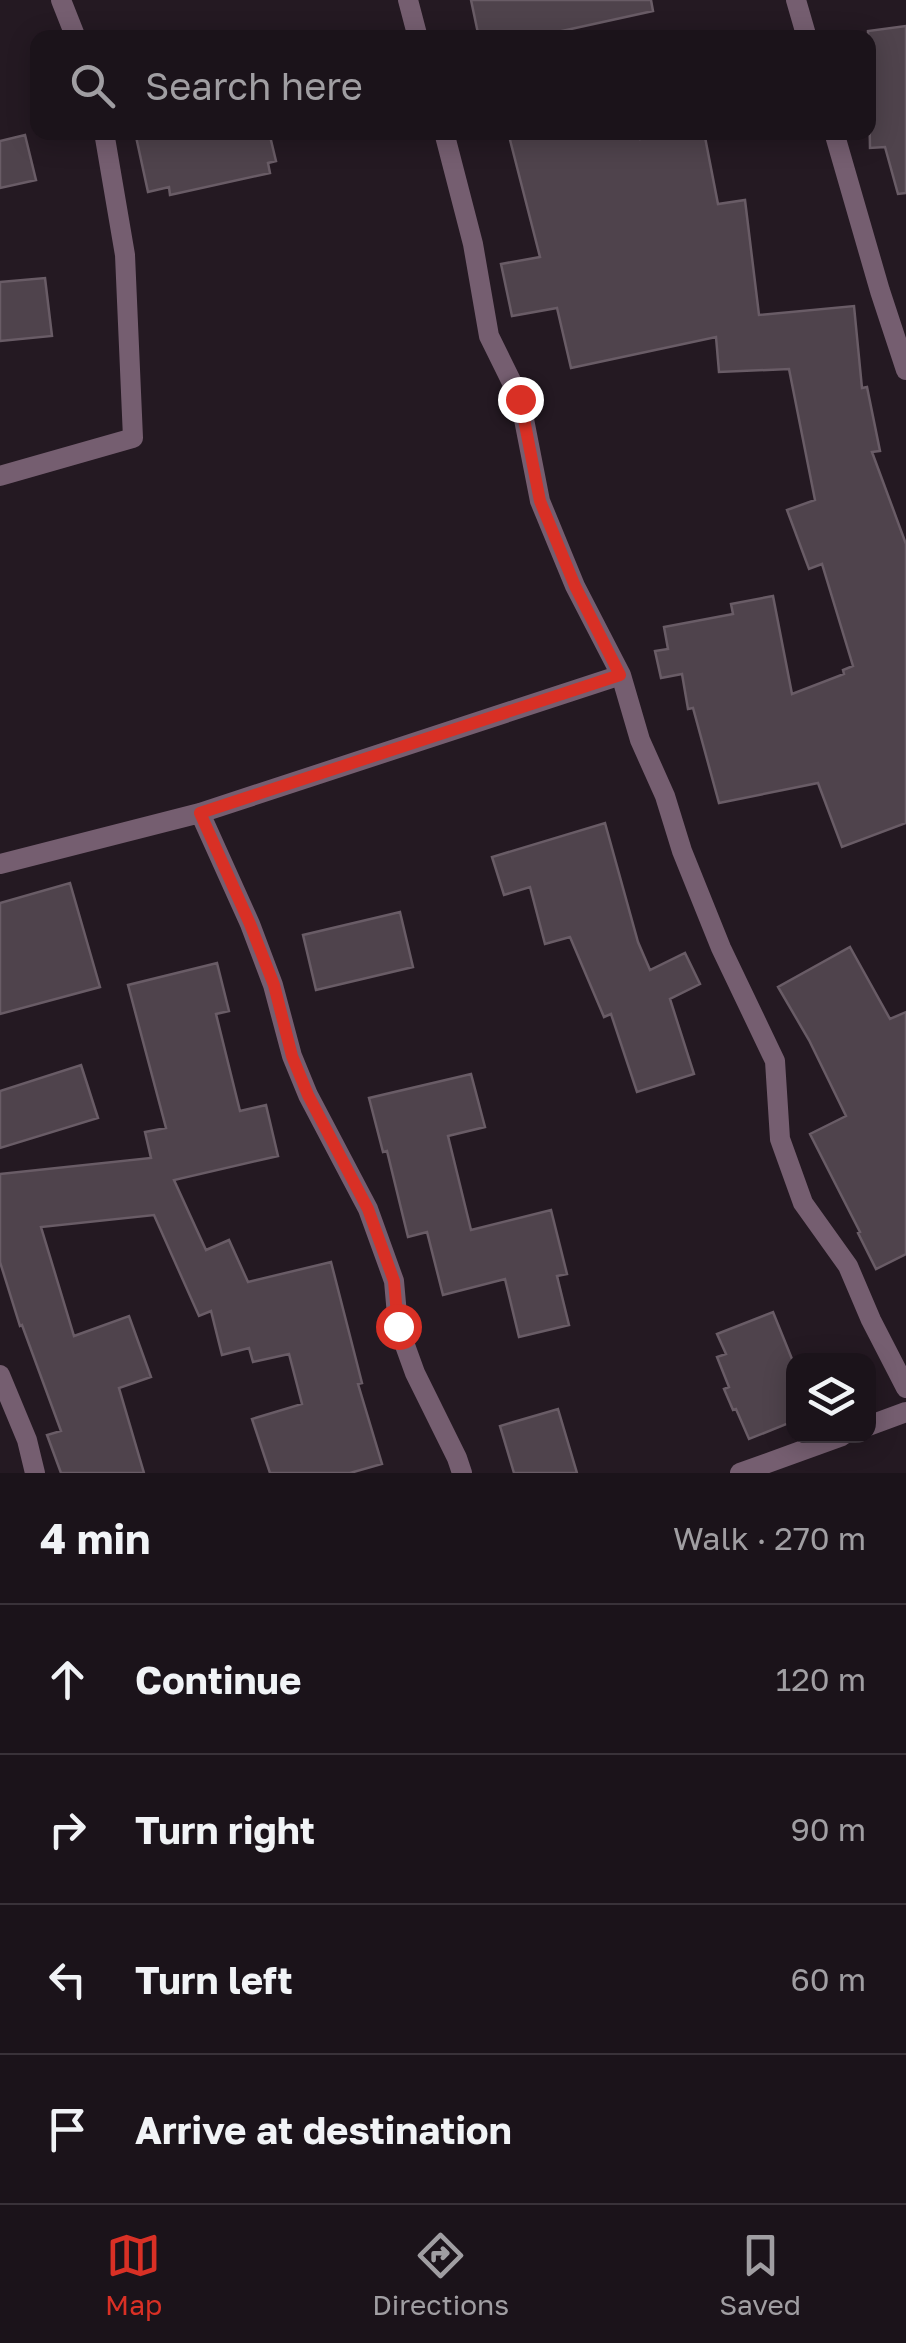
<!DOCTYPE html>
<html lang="en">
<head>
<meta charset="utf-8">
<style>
	body { margin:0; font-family:"Golos Text",sans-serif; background:#241c23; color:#f1f3f6 }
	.controls { position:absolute; right:30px; bottom:30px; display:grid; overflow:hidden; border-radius:20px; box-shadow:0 5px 25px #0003 }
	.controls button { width:90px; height:90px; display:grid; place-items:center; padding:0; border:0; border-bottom:2px solid #393239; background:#1b131a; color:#f1f3f6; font:50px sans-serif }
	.stop { position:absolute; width:30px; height:30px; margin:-22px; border:8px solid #d93025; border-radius:50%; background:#fff }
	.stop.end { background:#d93025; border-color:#fff; box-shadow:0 2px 10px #0008 }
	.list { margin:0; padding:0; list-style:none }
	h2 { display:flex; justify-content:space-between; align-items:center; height:130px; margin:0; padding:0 40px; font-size:42px }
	h2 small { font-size:32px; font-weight:400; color:#a09ea2 }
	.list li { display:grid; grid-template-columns:65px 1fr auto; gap:30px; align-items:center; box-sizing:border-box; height:150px; padding:0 40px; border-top:2px solid #393239 }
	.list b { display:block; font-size:38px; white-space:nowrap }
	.list em { font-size:32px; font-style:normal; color:#a09ea2 }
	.icon { flex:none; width:55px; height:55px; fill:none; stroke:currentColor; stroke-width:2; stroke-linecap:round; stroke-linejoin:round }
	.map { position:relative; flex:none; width:906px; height:1473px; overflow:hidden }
	.search { position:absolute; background:#1b131a; box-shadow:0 5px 25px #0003; left:30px; right:30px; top:30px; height:110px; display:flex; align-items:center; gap:25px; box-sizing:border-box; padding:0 35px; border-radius:20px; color:#a09ea2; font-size:38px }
	.sheet { height:730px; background:#1b131a }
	nav { display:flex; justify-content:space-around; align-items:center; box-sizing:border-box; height:140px; border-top:2px solid #393239; background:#1b131a; font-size:28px; color:#a09ea2 }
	nav a { display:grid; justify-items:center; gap:5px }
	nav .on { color:#d93025 }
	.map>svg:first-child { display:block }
	.building { fill:#4f434c; stroke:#695c66; stroke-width:2.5 }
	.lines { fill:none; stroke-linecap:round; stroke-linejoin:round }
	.street { stroke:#755e70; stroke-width:20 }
	.route { stroke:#d93025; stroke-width:12 }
</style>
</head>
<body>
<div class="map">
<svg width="906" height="1473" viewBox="0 0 906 1473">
	<rect width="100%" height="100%" fill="#241922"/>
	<path class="building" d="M471,0H651L653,11L530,38H479Z
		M906,26V193L898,194L885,147L870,148L868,31Z
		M135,132H269L276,161L268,163L270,173L170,195L169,187L148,192Z
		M508,132H638L640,139L675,132H704L718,204L745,200L759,315L854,306L862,388L867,387L880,451L872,452L906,544V823L842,847L818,783L719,803L693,708L688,709L682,674L661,678L655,651L668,649L664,627L733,614L731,604L773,596L792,694L844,674L843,670L853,666L822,564L809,569L787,510L815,500L789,369L719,372L716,337L571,368L557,308L512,316L501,264L540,257Z
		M25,135L36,180L0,188V141Z
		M45,278L52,336L0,341V282Z
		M605,823L638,942L650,970L685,953L700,984L670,999L694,1074L637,1092L611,1014L604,1017L570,937L545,944L530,887L504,895L492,857Z
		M70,883L100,987L0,1014V903Z
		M400,912L413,967L316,990L303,935Z
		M850,947L890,1019L906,1012V1254L876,1269L858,1233L860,1232L810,1134L846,1116L809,1040L778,987Z
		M217,963L229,1011L216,1014L240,1111L266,1105L278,1156L174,1180L206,1250L229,1240L248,1282L331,1262L362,1383L358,1384L382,1464L350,1473H270L252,1419L302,1404L289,1354L253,1362L249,1348L222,1355L211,1311L199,1316L154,1215L41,1227L74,1336L129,1316L151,1377L119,1388L144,1473H61L47,1435L61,1431L22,1325L20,1326L0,1262V1174L151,1158L145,1132L166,1128L128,985Z
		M81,1065L98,1118L0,1148V1091Z
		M471,1074L485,1127L448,1136L471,1230L551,1210L567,1274L557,1276L569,1325L519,1337L505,1279L443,1295L427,1232L408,1237L387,1151L383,1152L369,1098Z
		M773,1312L794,1364V1421L749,1439L736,1409L733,1410L724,1389L729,1387L717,1357L726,1354L717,1334Z
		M558,1409L577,1473H514L500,1426Z"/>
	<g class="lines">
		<path class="street" d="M61,0L76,38
			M408,0L418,38
			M796,0L807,38
			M444,132L473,244L489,336L520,399L540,501L575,586L621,675L640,740L665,796L682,851L721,948L775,1061L780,1139L803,1203L848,1266L871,1320L906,1388
			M834,132L880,291L906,370
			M0,476L133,438L125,255L104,132
			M200,813L250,924L273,985L292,1056L308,1095L368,1209L394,1281L398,1326L415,1373L457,1458L462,1473
			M0,864L200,813L621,675
			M0,1375L27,1440L35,1473
			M868,1426L906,1412
			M740,1473L842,1436"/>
	</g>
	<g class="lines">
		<path class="route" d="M398,1326L394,1281L368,1209L308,1095L292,1056L274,985L250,924L200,813L620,675L575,586L540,501L520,399"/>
	</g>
</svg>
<div class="controls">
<button><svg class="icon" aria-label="layers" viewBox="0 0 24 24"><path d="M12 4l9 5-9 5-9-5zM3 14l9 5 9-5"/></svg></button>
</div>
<div class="stop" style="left:398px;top:1326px"></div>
<div class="stop end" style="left:520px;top:399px"></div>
<div class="search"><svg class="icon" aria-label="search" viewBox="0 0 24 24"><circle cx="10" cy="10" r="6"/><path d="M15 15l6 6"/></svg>Search here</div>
</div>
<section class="sheet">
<h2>4 min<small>Walk · 270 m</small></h2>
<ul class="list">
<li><svg class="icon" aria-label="ahead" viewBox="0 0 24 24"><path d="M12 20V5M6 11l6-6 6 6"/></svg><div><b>Continue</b></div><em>120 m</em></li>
<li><svg class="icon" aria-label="right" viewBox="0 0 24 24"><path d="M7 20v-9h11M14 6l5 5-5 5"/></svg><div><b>Turn right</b></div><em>90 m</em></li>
<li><svg class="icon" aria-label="left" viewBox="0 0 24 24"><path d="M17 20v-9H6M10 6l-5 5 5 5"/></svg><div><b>Turn left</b></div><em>60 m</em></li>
<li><svg class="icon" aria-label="arrive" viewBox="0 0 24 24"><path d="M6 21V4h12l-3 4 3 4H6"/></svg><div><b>Arrive at destination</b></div></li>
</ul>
</section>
<nav>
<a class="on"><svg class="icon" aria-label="map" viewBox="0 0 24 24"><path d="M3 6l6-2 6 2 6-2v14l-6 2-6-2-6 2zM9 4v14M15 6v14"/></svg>Map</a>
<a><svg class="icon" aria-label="directions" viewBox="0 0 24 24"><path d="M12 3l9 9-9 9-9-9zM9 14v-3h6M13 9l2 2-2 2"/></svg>Directions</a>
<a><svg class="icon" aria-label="saved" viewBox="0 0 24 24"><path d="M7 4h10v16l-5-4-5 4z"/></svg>Saved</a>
</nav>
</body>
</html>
